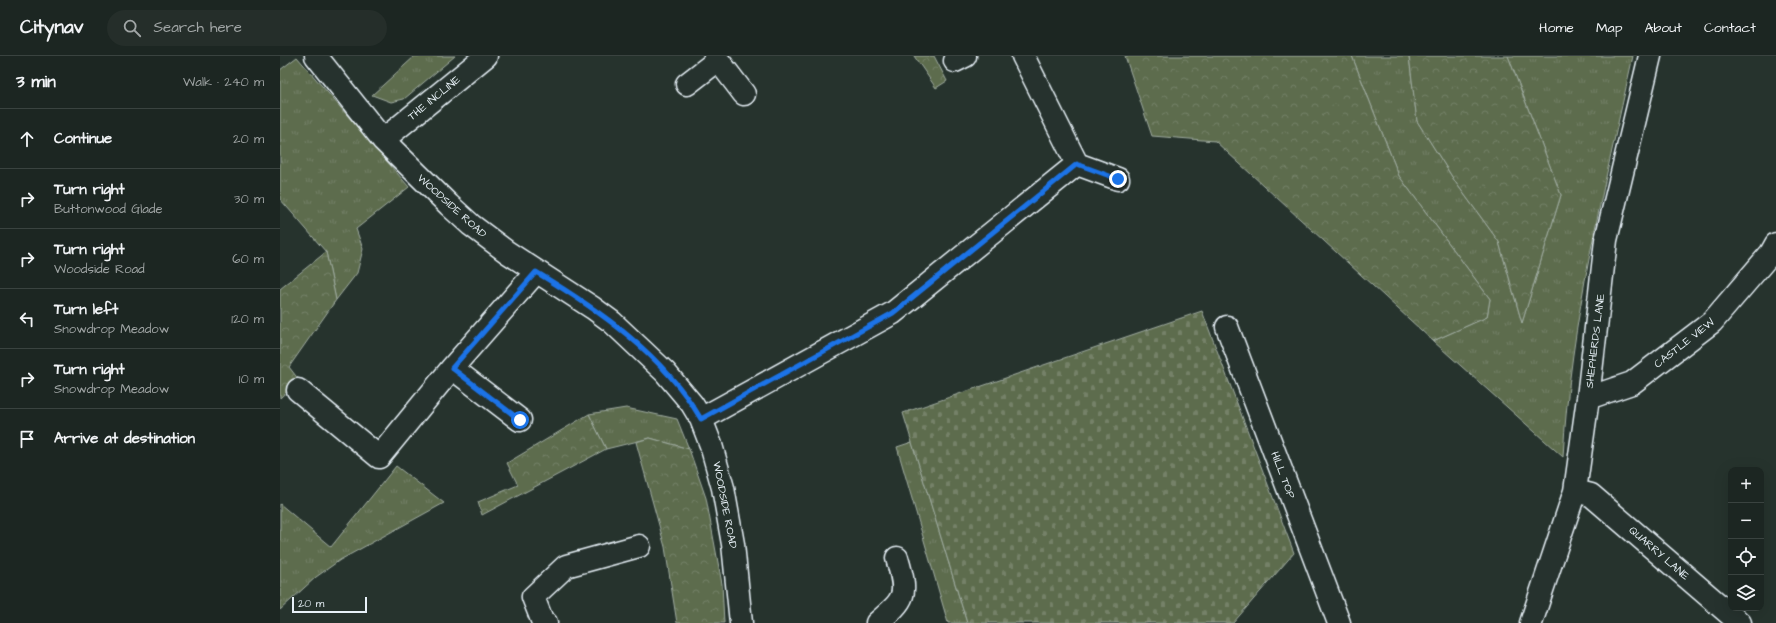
<!DOCTYPE html>
<html lang="en">
<head>
<meta charset="utf-8">
<style>
	body { margin:0; font-family:"Architects Daughter",sans-serif; background:#252e2a; color:#f1f3f6 }
	.controls { position:absolute; right:12px; bottom:12px; display:grid; overflow:hidden; border-radius:8px; box-shadow:0 4px 16px #0002 }
	.controls button { width:36px; height:36px; display:grid; place-items:center; padding:0; border:0; border-bottom:1px solid #3a4340; background:#1c2622; color:#f1f3f6; font:20px sans-serif }
	.scale { position:absolute; left:12px; bottom:10px; width:75px; box-sizing:border-box; padding-left:4px; border:2px solid #e8f1f8; border-top:0; font-size:11px; line-height:14px; white-space:nowrap; color:#e8f1f8; -webkit-text-stroke:3px #26332d; paint-order:stroke }
	.stop { position:absolute; width:12px; height:12px; margin:-9px; border:3px solid #1a73e8; border-radius:50%; background:#fff }
	.stop.end { background:#1a73e8; border-color:#fff; box-shadow:0 1px 4px #0008 }
	.list { margin:0; padding:0; list-style:none }
	h2 { display:flex; justify-content:space-between; align-items:center; height:52px; margin:0; padding:0 16px; font-size:17px }
	h2 small { font-size:13px; font-weight:400; color:#a0a5a5 }
	.list li { display:grid; grid-template-columns:26px 1fr auto; gap:12px; align-items:center; box-sizing:border-box; height:60px; padding:0 16px; border-top:1px solid #3a4340 }
	.list b { display:block; font-size:15px; white-space:nowrap }
	.list p { margin:0; font-size:13px; white-space:nowrap; color:#a0a5a5 }
	.list em { font-size:13px; font-style:normal; color:#a0a5a5 }
	.icon { flex:none; width:22px; height:22px; fill:none; stroke:currentColor; stroke-width:2; stroke-linecap:round; stroke-linejoin:round }
	.map { position:relative; flex:none; width:1496px; height:567px; overflow:hidden }
	header { display:flex; align-items:center; gap:24px; box-sizing:border-box; height:56px; padding:0 20px; background:#1c2622; border-bottom:1px solid #3a4340 }
	header strong { font-size:19px }
	nav { display:flex; gap:22px; margin-inline-start:auto; font-size:14px }
	.search { width:280px; height:36px; background:#252e2a; display:flex; align-items:center; gap:10px; box-sizing:border-box; padding:0 14px; border-radius:22px; color:#a0a5a5; font-size:15px }
	main { display:flex }
	aside { flex:1; background:#1c2622 }
	.map>svg:first-child { display:block }
	.grass { fill:url(#grass-tufts); stroke:#a2aea3 }
	.forest { fill:url(#forest-crowns); stroke:#a2aea3 }
	.cemetery { fill:url(#cemetery-stones); stroke:#a2aea3 }
	.lines { fill:none; stroke-linecap:round; stroke-linejoin:round }
	.minor-casing { stroke:#e8f1f8; stroke-width:25 }
	.minor { stroke:#26332d; stroke-width:22 }
	.route { stroke:#1a73e8; stroke-width:5 }
	.labels { text-anchor:middle; dominant-baseline:central; stroke-width:3.5; stroke-linejoin:round; paint-order:stroke }
	.street-label { font-size:11px; fill:#e8f1f8; stroke:#26332d }
</style>
</head>
<body>
<header>
<strong>Citynav</strong>
<div class="search"><svg class="icon" aria-label="search" viewBox="0 0 24 24"><circle cx="10" cy="10" r="6"/><path d="M15 15l6 6"/></svg>Search here</div>
<nav><a>Home</a><a>Map</a><a>About</a><a>Contact</a></nav>
</header>
<main>
<aside>
<h2>3 min<small>Walk · 240 m</small></h2>
<ul class="list">
<li><svg class="icon" aria-label="ahead" viewBox="0 0 24 24"><path d="M12 20V5M6 11l6-6 6 6"/></svg><div><b>Continue</b></div><em>20 m</em></li>
<li><svg class="icon" aria-label="right" viewBox="0 0 24 24"><path d="M7 20v-9h11M14 6l5 5-5 5"/></svg><div><b>Turn right</b><p>Buttonwood Glade</p></div><em>30 m</em></li>
<li><svg class="icon" aria-label="right" viewBox="0 0 24 24"><path d="M7 20v-9h11M14 6l5 5-5 5"/></svg><div><b>Turn right</b><p>Woodside Road</p></div><em>60 m</em></li>
<li><svg class="icon" aria-label="left" viewBox="0 0 24 24"><path d="M17 20v-9H6M10 6l-5 5 5 5"/></svg><div><b>Turn left</b><p>Snowdrop Meadow</p></div><em>120 m</em></li>
<li><svg class="icon" aria-label="right" viewBox="0 0 24 24"><path d="M7 20v-9h11M14 6l5 5-5 5"/></svg><div><b>Turn right</b><p>Snowdrop Meadow</p></div><em>10 m</em></li>
<li><svg class="icon" aria-label="arrive" viewBox="0 0 24 24"><path d="M6 21V4h12l-3 4 3 4H6"/></svg><div><b>Arrive at destination</b></div></li>
</ul>
</aside>
<div class="map">
<svg width="1496" height="567" viewBox="0 0 1496 567">
	<defs>
		<pattern id="grass-tufts" width="24" height="20" patternUnits="userSpaceOnUse"><rect width="24" height="20" fill="#5d6c4e"/><path d="M3 7l-1-3M5 7V3M7 7l1-3M15 17l-1-3M17 17v-4M19 17l1-3" fill="none" stroke="#748168"/></pattern>
		<pattern id="forest-crowns" width="20" height="18" patternUnits="userSpaceOnUse"><rect width="20" height="18" fill="#5d6c4e"/><path d="M2 6a3 3 0 1 1 6 0M12 15a3 3 0 1 1 6 0" fill="none" stroke="#748168"/></pattern>
		<pattern id="cemetery-stones" width="16" height="16" patternUnits="userSpaceOnUse"><rect width="16" height="16" fill="#5d6c4e"/><path d="M2 7V4a2 2 0 0 1 4 0v3zM10 15v-3a2 2 0 0 1 4 0v3z" fill="#748168"/></pattern>
	</defs>
	<rect width="100%" height="100%" fill="#26332d"/>
	<filter id="ink" filterUnits="userSpaceOnUse"><feTurbulence type="fractalNoise" baseFrequency=".025" numOctaves="2"/><feDisplacementMap in="SourceGraphic" scale="8" xChannelSelector="R" yChannelSelector="G"/><feConvolveMatrix kernelMatrix="1 2 1 2 8 2 1 2 1" color-interpolation-filters="sRGB"/></filter>
	<g filter="url(#ink)">
		<path class="grass" d="M135,0H175L124,43L111,46L92,39Z
			M1072,0H1129L1137,65L1176,127L1219,186L1242,267L1281,139L1228,0H1353C1324,132 1290,266 1283,401L1153,285L1207,261L1210,243L1119,120Z
			M17,1L129,131L76,173L83,193L77,217L56,244L46,196L0,143V14Z
			M346,352L397,363L409,393L370,382L326,393L309,358Z
			M632,386L687,567H668L617,391Z
			M116,410L164,447L60,504L36,521L0,554V448L51,491Z"/>
		<path class="forest" d="M634,0H654L667,25L656,32Z
			M845,0H1072L1119,120L1210,243L1207,261L1153,285L935,85L872,80Z
			M1129,0H1228L1281,139L1242,267L1219,186L1176,127L1137,65Z
			M46,196L56,244L9,311L19,324L0,342V233Z
			M309,358L326,393L202,459L198,446L238,429L227,407Z
			M370,382L409,393L426,442L442,528L444,567H397L385,491L356,386Z"/>
		<path class="cemetery" d="M922,255L1014,497L953,567H687L623,357Z"/>
		<g class="lines">
			<defs>
				<path id="minor" d="M36,0L103,84L169,149L191,169L227,196L313,252L332,266L385,316L412,348L421,363L431,389L443,432L453,488L461,567
					M435,0L464,38
					M743,0L797,108L838,123
					M675,5L685,0
					M407,28L438,4
					M103,84L206,0
					M947,271L1059,567
					M172,312L240,364
					M18,334L99,401L172,312L256,216
					M1308,342L1352,327L1432,266L1491,197L1496,188
					M421,363L613,257L797,108
					M1295,435L1311,439L1460,567
					M266,567L262,564L253,541L286,510L359,490
					M597,567C626,542 628,540 617,502
					M1251,567L1295,435L1308,342L1326,184L1370,0"/>
			</defs>
			<use href="#minor" class="minor-casing"/>
			<use href="#minor" class="minor"/>
		</g>
	</g>
	<g class="lines" filter="url(#ink)">
		<path class="route" d="M240,364L172,312L256,216C319,254 383,298 421,363L613,257L797,108L838,123"/>
	</g>
	<g class="labels">
		<g class="street-label">
			<text transform="translate(154 42) rotate(-39)">THE INCLINE</text>
			<text transform="translate(172 150) rotate(42)">WOODSIDE ROAD</text>
			<text transform="translate(1315 285) rotate(-83)">SHEPHERDS LANE</text>
			<text transform="translate(1404 287) rotate(-38)">CASTLE VIEW</text>
			<text transform="translate(1003 419) rotate(69)">HILL TOP</text>
			<text transform="translate(445 449) rotate(79)">WOODSIDE ROAD</text>
			<text transform="translate(1379 497) rotate(41)">QUARRY LANE</text>
		</g>
	</g>
</svg>
<div class="controls">
<button>+</button>
<button>−</button>
<button><svg class="icon" aria-label="locate" viewBox="0 0 24 24"><circle cx="12" cy="12" r="6"/><path d="M12 2v4M12 18v4M2 12h4M18 12h4"/></svg></button>
<button><svg class="icon" aria-label="layers" viewBox="0 0 24 24"><path d="M12 4l9 5-9 5-9-5zM3 14l9 5 9-5"/></svg></button>
</div>
<div class="scale">20 m</div>
<div class="stop" style="left:240px;top:364px"></div>
<div class="stop end" style="left:838px;top:123px"></div>
</div>
</main>
</body>
</html>
